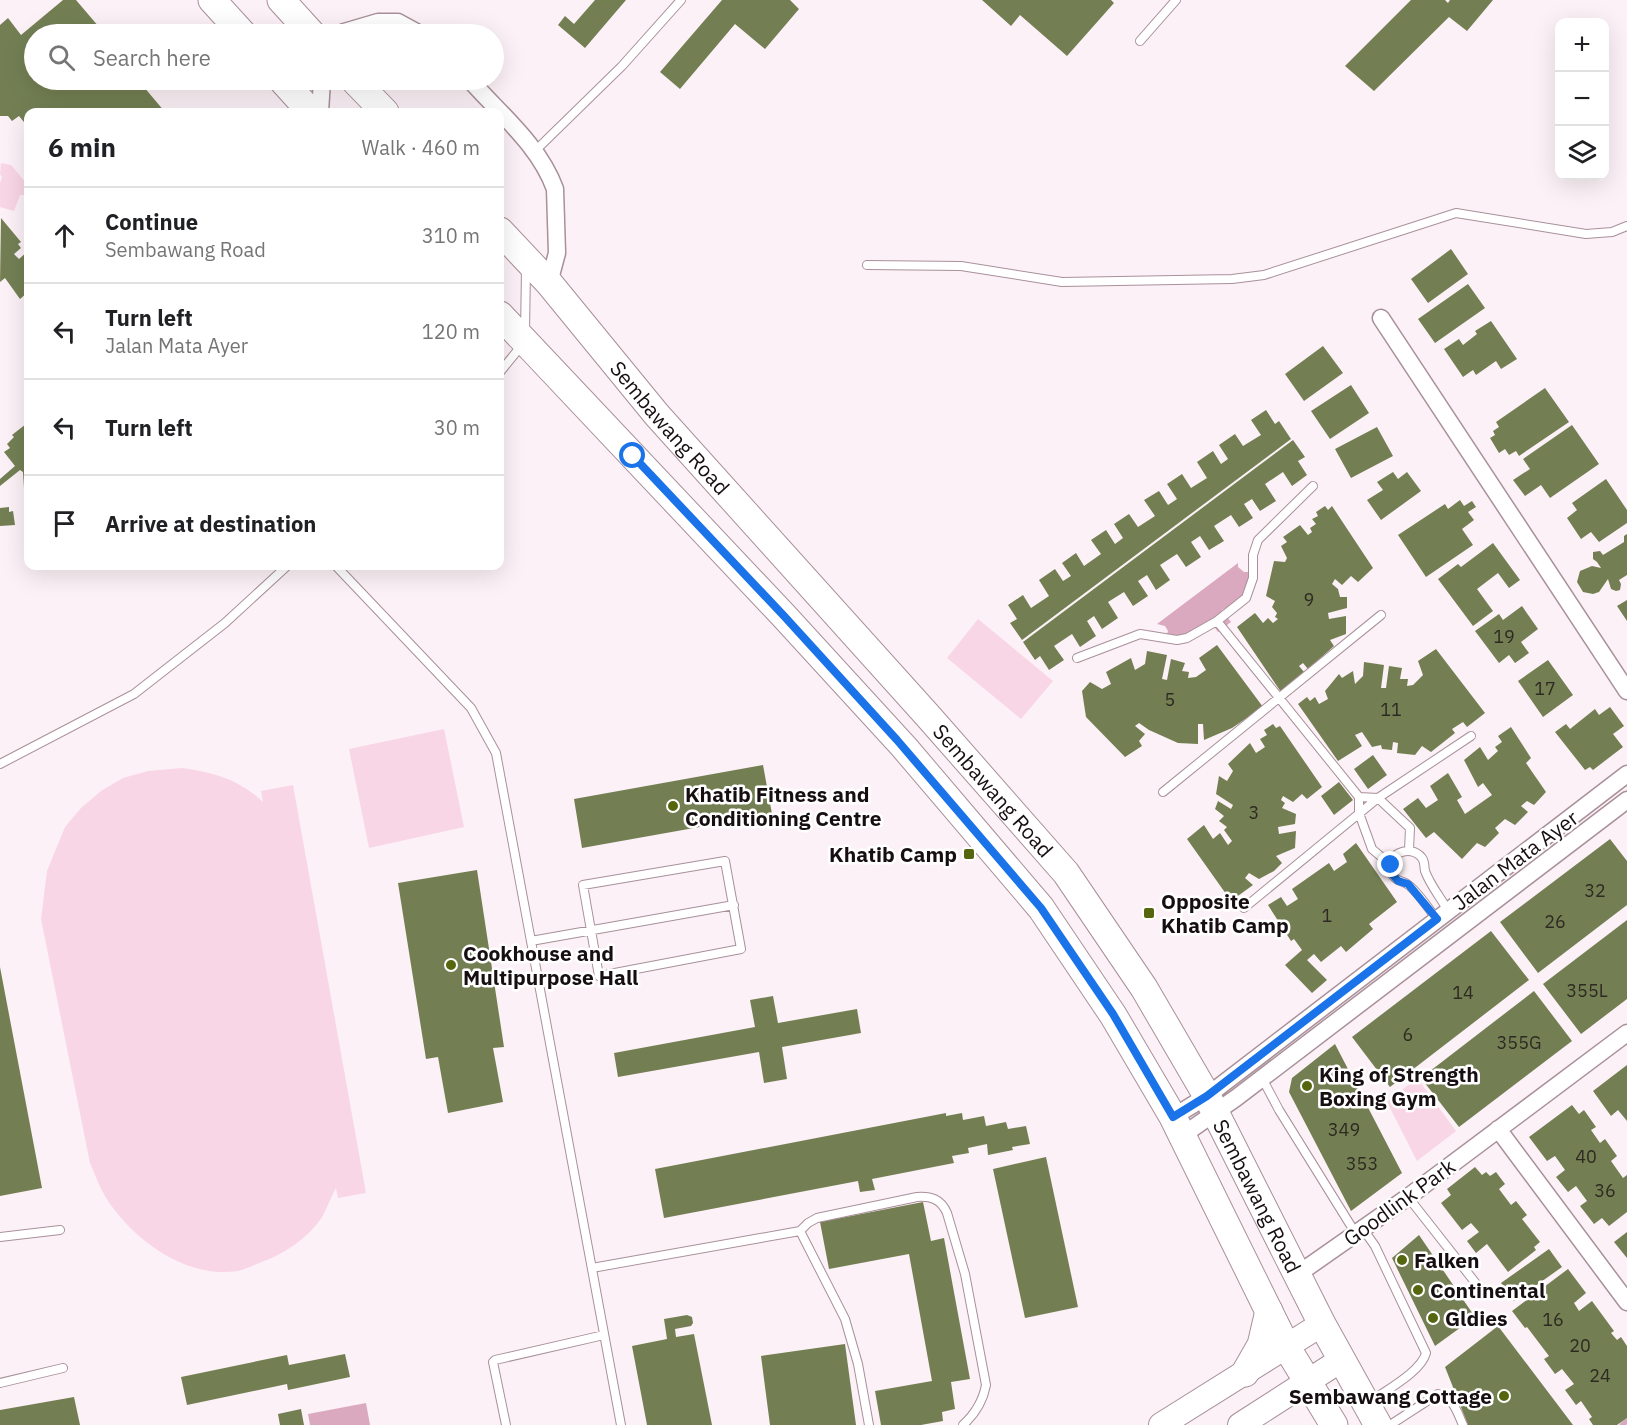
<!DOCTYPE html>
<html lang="en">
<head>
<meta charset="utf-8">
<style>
	body { margin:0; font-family:"IBM Plex Sans",sans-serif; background:#f6f6f6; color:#202124 }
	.controls { position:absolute; right:18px; top:18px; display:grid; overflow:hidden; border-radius:12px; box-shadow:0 6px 24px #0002 }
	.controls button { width:54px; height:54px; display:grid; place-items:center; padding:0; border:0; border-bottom:2px solid #e0e0e0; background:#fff; color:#202124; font:30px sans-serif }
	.stop { position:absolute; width:18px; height:18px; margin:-14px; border:4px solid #1a73e8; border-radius:50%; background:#fff }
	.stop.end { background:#1a73e8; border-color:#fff; box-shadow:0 2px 6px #0008 }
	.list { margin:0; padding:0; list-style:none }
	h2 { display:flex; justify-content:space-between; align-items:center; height:78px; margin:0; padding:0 24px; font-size:26px }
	h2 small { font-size:20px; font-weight:400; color:#757577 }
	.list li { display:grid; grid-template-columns:39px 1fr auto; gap:18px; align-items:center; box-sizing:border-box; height:96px; padding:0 24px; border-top:2px solid #e0e0e0 }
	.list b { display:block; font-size:22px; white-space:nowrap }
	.list p { margin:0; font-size:20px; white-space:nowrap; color:#757577 }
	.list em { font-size:20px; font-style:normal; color:#757577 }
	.icon { flex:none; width:33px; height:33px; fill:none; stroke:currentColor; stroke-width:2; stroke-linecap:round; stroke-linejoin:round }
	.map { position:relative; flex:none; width:1627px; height:1425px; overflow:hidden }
	.search { position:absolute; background:#fff; box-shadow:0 6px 24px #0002; left:24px; top:24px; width:480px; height:66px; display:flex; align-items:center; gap:15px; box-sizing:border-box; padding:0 21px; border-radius:33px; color:#757577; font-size:22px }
	.panel { position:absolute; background:#fff; box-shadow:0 6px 24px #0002; left:24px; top:108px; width:480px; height:462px; border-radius:12px }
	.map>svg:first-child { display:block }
	.green { fill:#f9d6e5 }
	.water { fill:#dba9bf }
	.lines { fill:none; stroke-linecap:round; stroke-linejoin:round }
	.stream { stroke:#dba9bf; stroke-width:5 }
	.building { fill:#737f53 }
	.service-casing { stroke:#a9909a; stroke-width:10 }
	.minor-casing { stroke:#a9909a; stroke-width:19 }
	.secondary-casing { stroke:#a9909a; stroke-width:26 }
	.primary-casing { stroke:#a9909a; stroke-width:29 }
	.service { stroke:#fff; stroke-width:8 }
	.minor { stroke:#fff; stroke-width:16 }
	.secondary { stroke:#fff; stroke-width:24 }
	.primary { stroke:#fff; stroke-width:27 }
	.route { stroke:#1a73e8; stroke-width:8 }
	.poi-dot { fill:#55660f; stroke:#fff; stroke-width:2 }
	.labels { text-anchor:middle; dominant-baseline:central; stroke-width:5; stroke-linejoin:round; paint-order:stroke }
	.number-label { font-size:18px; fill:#2e2a22 }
	.street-label { font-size:21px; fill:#170e12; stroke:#fff }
	.poi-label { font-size:21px; font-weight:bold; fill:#170e12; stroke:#fff; text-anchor:start }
</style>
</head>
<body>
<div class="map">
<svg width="1627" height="1425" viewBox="0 0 1627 1425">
	<rect width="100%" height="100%" fill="#fcf1f6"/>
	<path class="green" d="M1,163L11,165L28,185L24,195H20L14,211L0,207V183L2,177L0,174Z
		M978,619L1053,681L1021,719L947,658Z
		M444,729L464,827L369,848L349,749Z
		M182,768C213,772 240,780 263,802L261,791L293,785L366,1193L338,1198L336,1188C331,1197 327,1208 322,1217C309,1237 286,1253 264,1261C256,1264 247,1269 238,1271C188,1279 138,1243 110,1204C101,1191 96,1177 90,1163L41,919L47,871L65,827L81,808L101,791L123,778L148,771Z
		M1417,1078L1456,1131L1417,1161L1387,1102Z"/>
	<path class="water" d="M1238,563V567L1244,572H1251C1248,595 1244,601 1222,610L1231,622L1218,632L1209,620L1196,637H1166L1168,631L1165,626L1157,624Z
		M366,1403L370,1425H310L308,1414Z"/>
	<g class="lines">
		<path class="stream" d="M1622,1425L1627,1421"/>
	</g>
	<path class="building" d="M63,0H76L105,34H34V80H138L165,112H28V127L19,116L12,121L8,116H0V25L8,18L21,35Z
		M595,0H626L585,48L558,25L565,16L574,24Z
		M722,0H790L799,9L765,49L735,24L680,89L660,72Z
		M982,0H1111L1114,3L1067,56L1020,15L1011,26Z
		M1411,0H1445L1448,3L1450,0H1493L1467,31L1449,17L1374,91L1345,66Z
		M1,218L21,242L18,244L21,248L14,254L19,259L28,251V286L24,290L27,293L20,299L5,278L0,282Z
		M1451,249L1468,274L1428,303L1411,279Z
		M1468,284L1485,308L1435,343L1418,319Z
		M1491,321L1517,359L1501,369L1496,361L1476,375L1473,370L1463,377L1444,349L1459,339L1463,345L1477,334L1475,331Z
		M1323,346L1343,373L1304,401L1285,374Z
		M1351,385L1369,413L1330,439L1311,411Z
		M1545,388L1569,422L1519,456L1516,451L1509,455L1505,449L1499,453L1490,438L1495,435L1493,431L1499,427L1496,422Z
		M1266,410L1275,424L1279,421L1291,439L1022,640L1010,623L1017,619L1008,605L1023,595L1031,608L1049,596L1039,580L1055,569L1063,581L1071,576L1062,563L1076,553L1084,566L1101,554L1091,540L1106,530L1115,544L1123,538L1114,524L1129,514L1138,527L1155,516L1144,500L1159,491L1168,505L1177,499L1167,484L1182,474L1191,488L1207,478L1197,462L1213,451L1221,464L1228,459L1219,445L1235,434L1243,446L1261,435L1251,420Z
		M26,424L28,426V488H24L23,472L20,470L0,486V479L15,466L4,452L10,448L7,444L14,437L12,435Z
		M1572,425L1599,464L1550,498L1541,485L1525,496L1513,480L1530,469L1523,459Z
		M1377,427L1393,456L1351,478L1335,449Z
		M1293,440L1305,457L1298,461L1307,475L1292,486L1283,472L1265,484L1276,501L1260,511L1252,499L1244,504L1253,518L1239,527L1231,515L1214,526L1224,541L1209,550L1200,536L1191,542L1201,557L1186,567L1177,554L1160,565L1170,580L1156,590L1147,575L1138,581L1148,596L1133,606L1124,592L1108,602L1118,618L1102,629L1094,616L1087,621L1096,636L1080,647L1072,634L1054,646L1064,660L1049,670L1040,656L1035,660L1023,642Z
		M1393,472L1398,479L1407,472L1421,491L1381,520L1367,500L1383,490L1377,482Z
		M1606,479L1627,510V523L1599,542L1591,532L1581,539L1567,518L1577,510L1572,503Z
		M1460,500L1464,506L1472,501L1476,507L1468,512L1474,520L1462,529L1473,545L1426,577L1398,535L1445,504L1448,509Z
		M1325,506L1328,510L1332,506L1373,568L1358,582L1351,576L1342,585L1335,579L1332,584L1338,589L1340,597H1347V608L1328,613L1329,619L1346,616V634L1330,640L1334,646L1308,669L1303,663L1299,666L1304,672L1281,692L1237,627L1255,613L1263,623L1268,618L1273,623L1278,619L1275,617L1277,613L1272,607L1275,601L1266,596L1274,561L1285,562L1287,558L1281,546L1287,542L1283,537L1300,525L1308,535L1312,532L1310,528L1316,524L1312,519L1318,516L1316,512Z
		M9,507V512L13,511L15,525L0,526V508Z
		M1627,534V575L1619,580L1621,584L1620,590L1616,591L1611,589L1608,579L1599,592L1593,594L1583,592L1577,582L1580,571L1592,566L1601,568L1597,562L1593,559V552L1600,551L1603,555L1624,542V536Z
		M1493,543L1520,580L1509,588L1498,573L1477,589L1493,611L1473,626L1438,579L1458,564L1461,567Z
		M1627,600V621L1617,606Z
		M1522,606L1538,629L1521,642L1529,653L1515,663L1509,655L1499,663L1475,631L1499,614L1503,620Z
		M1217,645L1263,707L1232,728L1204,740L1203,724H1198V744L1178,743L1149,730L1139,723L1135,726L1145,734L1139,741L1142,746L1125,757L1086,717L1082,691L1090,682L1102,689L1111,684L1106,672L1131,658L1135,670L1145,664L1147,651L1167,655L1162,679L1167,680L1171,659L1185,663L1182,671L1189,672L1188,678L1196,677L1206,670L1199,658Z
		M1436,649L1485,713L1467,727L1463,722L1452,729L1455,733L1431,752L1422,746L1415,755L1397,753L1398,743L1393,742L1392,750L1382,749L1381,745L1372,747L1362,732L1355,735L1362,746L1338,761L1298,704L1307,697L1310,701L1315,697L1319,704L1328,699L1325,691L1339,674L1342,678L1353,671L1355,684L1363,676L1364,662L1384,665L1381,688H1386L1389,666L1402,668L1400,679H1408L1407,686L1413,685L1423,675L1418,661Z
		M1548,660L1573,695L1543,717L1518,681Z
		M1610,707L1624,726L1613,734L1623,747L1593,770L1590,767L1585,770L1555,732L1566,724L1570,729L1595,709L1599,715Z
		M1273,724L1276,728L1280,726L1322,787L1307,799L1302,794L1293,802L1283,796L1281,800L1285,803L1282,808L1296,814L1295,824L1278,827L1279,834L1296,831L1295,848L1276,856L1282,863L1274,871L1259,879L1249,873L1245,878L1253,885L1231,901L1187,839L1204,825L1213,839L1220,833L1228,845L1232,841L1224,830L1227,827L1219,821L1224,816L1215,809L1218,801L1231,809L1233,805L1216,794L1219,776L1227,781L1233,771L1228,764L1250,743L1256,753L1265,747L1260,739L1267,735L1264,730Z
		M1511,727L1531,758L1526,763L1546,792L1534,805L1527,801L1521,806L1528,812L1515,825L1505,819L1495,828L1499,833L1485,847L1477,843L1462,859L1434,832L1426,838L1403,809L1418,798L1426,808L1438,800L1430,786L1448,773L1462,797L1457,800L1465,814L1492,795L1483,783L1478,787L1464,760L1480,747L1488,760L1498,751L1495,747L1502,742L1498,736Z
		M1373,755L1387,775L1368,789L1354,769Z
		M763,765L772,814L582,848L574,799Z
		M1339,782L1353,800L1334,815L1321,796Z
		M1610,839L1627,861V905L1538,973L1500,922Z
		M1356,843L1397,902L1369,924L1373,929L1346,952L1341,946L1321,962L1314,954L1307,960L1327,980L1312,993L1285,965L1302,950L1294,939L1291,941L1268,905L1281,897L1287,906L1298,899L1292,889L1329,863L1334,871L1347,862L1343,854Z
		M477,870L504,1047L493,1048L503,1102L448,1113L438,1057L426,1059L398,883Z
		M1627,920V999L1581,1034L1543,984Z
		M1491,931L1529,980L1390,1087L1352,1037Z
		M0,967L42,1188L0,1196Z
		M1534,991L1572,1041L1459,1127L1421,1078Z
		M773,996L778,1023L857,1009L861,1033L782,1047L787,1079L764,1083L759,1052L618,1077L614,1053L755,1027L750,1000Z
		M1335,1044L1402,1173L1351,1211L1289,1092L1292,1078Z
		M1627,1065V1121L1618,1110L1611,1116L1593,1091Z
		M1572,1105L1579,1114L1584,1110L1596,1127L1591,1130L1600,1143L1605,1139L1617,1156L1611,1161L1623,1178L1627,1175V1212L1609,1226L1602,1218L1594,1224L1580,1206L1587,1201L1576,1186L1568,1192L1556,1177L1565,1170L1555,1156L1547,1161L1529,1137Z
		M946,1113V1116L962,1113L963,1120L984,1116L986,1126L1006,1122L1008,1129L1026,1126L1030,1144L1012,1147L1013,1150L988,1155L987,1144L968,1148L969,1153L952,1156L954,1163L872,1179L875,1190L860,1192L858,1181L664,1218L655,1169Z
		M1046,1157L1078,1307L1025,1318L993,1169Z
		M1475,1167L1482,1175L1486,1172L1490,1176L1496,1172L1505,1184L1499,1189L1511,1205L1516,1201L1527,1215L1522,1219L1540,1242L1534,1247L1536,1250L1508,1272L1487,1244L1476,1253L1467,1241L1479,1232L1471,1223L1462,1230L1441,1203L1451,1195L1447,1189Z
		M923,1202L931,1241L944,1238L970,1379L951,1382L955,1409L942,1412L943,1421L921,1425H881L875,1391L932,1381L909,1254L829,1269L820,1222Z
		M1627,1232V1258L1614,1242Z
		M1419,1235L1475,1317L1435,1346L1392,1258Z
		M1549,1249L1562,1267L1514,1301L1501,1283Z
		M1568,1269L1586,1293L1574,1303L1579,1311L1592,1301L1614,1331L1611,1333L1617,1340L1621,1337L1627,1346V1418L1617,1425H1593L1589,1419L1592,1417L1581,1401L1576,1405L1565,1390L1574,1384L1562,1369L1555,1374L1544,1359L1549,1356L1527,1327L1525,1328L1512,1311Z
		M687,1315L692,1317L693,1323L691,1326L675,1329L676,1337L694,1334L712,1425H647L632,1346L667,1339L664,1319Z
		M1498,1326L1573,1425H1468L1445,1367Z
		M845,1344L856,1425H770L761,1356Z
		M345,1354L350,1377L288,1390L287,1384L187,1405L181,1377L287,1355L289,1365Z
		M74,1397L80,1425H0V1410Z
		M301,1409L304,1425H280L278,1414Z"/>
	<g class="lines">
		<defs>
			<path id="service" d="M1140,41L1176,0
				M535,151L622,66L681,0
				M867,265L961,266L1062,282L1232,279L1264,275L1456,213L1586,234L1612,232L1627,226
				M525,333L526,268
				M500,372L522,345
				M336,566L471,708L496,753L621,1425
				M1217,621L1359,797V813L1372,849L1391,865
				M1077,658L1140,634L1177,640L1187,638L1217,621L1246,598L1253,578V555L1258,540L1313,486
				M0,764L134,694L225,623L287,566
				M1163,792L1381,615
				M1359,797L1378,798L1410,828L1409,850
				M725,861L741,949L599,976L583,885Z
				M1244,908L1378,798L1471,736
				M1437,919C1429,910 1417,890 1407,884C1401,880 1396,882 1392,874C1382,856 1410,842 1422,858C1425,862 1424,866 1425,871C1430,885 1441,898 1448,911
				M531,941L734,905
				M1262,1078L1279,1110L1356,1234
				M1408,1197L1485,1295
				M1363,1229L1375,1246L1426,1353C1421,1372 1386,1390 1370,1402
				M800,1231L845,1319L858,1364L869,1425
				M0,1237L60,1230
				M592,1268L800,1231L808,1223L817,1218L917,1197C931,1196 941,1199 947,1213L965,1274L986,1385C983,1401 975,1414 963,1425
				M0,1383L63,1368
				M506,1425L493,1362L495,1360L604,1335
				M1390,1425L1438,1394C1454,1398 1457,1412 1463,1425"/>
			<path id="minor" d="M341,34L344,32L378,22H398L420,34
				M470,80C500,114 539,145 555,189L557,253L549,283
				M320,112L322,80
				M1381,318L1627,691
				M1173,1117L1207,1096L1627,774
				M1498,1129L1627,1302
				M1183,1135L1236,1098L1627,800
				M1298,1274L1408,1197L1627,1033"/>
			<path id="secondary" d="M1161,1425L1322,1324
				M1240,1425L1341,1360"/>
			<g id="primary">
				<path d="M212,0L243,34"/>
				<path d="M281,0L312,34"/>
				<path d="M282,80L311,112"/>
				<path d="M354,80L385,112"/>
				<path id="s1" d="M500,231L549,283L657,415L928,716L1066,873L1144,988L1207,1096L1322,1324L1378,1425"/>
				<path d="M500,315L784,616L904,747L1041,908L1113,1015L1173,1117L1286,1346L1334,1425"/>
				<path d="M1245,1373L1261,1345L1269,1311"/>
			</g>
		</defs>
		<use href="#service" class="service-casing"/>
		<use href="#minor" class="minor-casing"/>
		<use href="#secondary" class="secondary-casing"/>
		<use href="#primary" class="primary-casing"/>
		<use href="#service" class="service"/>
		<use href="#minor" class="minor"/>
		<use href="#secondary" class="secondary"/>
		<use href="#primary" class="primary"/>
	</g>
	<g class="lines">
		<path class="route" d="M633,456L784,616L897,740L1041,908L1113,1014L1173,1117L1207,1096L1437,919L1408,884L1398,881L1392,874L1391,865"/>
	</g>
	<g class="poi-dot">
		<circle cx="673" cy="806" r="6"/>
		<rect x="963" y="848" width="12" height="12" rx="3"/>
		<rect x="1143" y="907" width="12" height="12" rx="3"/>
		<circle cx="451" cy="965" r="6"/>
		<circle cx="1307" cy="1086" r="6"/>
		<circle cx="1402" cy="1260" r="6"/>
		<circle cx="1418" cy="1290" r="6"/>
		<circle cx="1433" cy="1318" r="6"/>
		<circle cx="1504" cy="1396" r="6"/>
	</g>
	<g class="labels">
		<g class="number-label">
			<text x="1309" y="599">9</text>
			<text x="1504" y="636">19</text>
			<text x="1545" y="688">17</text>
			<text x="1170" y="699">5</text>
			<text x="1391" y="709">11</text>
			<text x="1254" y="812">3</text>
			<text x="1595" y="890">32</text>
			<text x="1327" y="915">1</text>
			<text x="1555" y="921">26</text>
			<text x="1587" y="990">355L</text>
			<text x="1463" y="992">14</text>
			<text x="1408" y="1034">6</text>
			<text x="1519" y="1042">355G</text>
			<text x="1344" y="1129">349</text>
			<text x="1586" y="1156">40</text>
			<text x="1362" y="1163">353</text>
			<text x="1605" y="1190">36</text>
			<text x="1553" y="1319">16</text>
			<text x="1580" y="1345">20</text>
			<text x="1600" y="1375">24</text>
		</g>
		<g class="street-label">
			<text stroke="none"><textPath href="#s1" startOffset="260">Sembawang Road</textPath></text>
			<text stroke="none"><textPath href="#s1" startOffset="746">Sembawang Road</textPath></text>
			<text transform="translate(1515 860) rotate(-37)">Jalan Mata Ayer</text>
			<text stroke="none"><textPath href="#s1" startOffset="1232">Sembawang Road</textPath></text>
			<text transform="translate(1399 1202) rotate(-36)">Goodlink Park</text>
		</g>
		<g class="poi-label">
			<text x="685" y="794">Khatib Fitness and<tspan x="685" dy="24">Conditioning Centre</tspan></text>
			<text x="957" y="854" text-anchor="end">Khatib Camp</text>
			<text x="1161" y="901">Opposite<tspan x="1161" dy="24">Khatib Camp</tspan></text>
			<text x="463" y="953">Cookhouse and<tspan x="463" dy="24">Multipurpose Hall</tspan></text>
			<text x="1319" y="1074">King of Strength<tspan x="1319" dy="24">Boxing Gym</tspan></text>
			<text x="1414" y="1260">Falken</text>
			<text x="1430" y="1290">Continental</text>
			<text x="1445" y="1318">Gldies</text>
			<text x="1492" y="1396" text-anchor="end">Sembawang Cottage</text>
		</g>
	</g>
</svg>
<div class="controls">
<button>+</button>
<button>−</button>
<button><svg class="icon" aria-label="layers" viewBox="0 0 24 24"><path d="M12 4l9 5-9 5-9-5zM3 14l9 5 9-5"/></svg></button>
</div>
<div class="stop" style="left:633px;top:456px"></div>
<div class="stop end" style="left:1391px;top:865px"></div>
<div class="search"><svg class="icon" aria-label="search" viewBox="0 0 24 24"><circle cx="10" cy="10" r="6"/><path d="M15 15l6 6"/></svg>Search here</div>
<section class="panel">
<h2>6 min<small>Walk · 460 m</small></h2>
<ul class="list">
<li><svg class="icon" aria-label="ahead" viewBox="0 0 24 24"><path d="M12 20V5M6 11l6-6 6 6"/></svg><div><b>Continue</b><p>Sembawang Road</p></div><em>310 m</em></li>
<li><svg class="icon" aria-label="left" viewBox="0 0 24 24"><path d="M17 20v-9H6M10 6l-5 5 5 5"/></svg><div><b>Turn left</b><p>Jalan Mata Ayer</p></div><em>120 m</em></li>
<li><svg class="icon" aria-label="left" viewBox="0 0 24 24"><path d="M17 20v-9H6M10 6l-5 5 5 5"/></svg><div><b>Turn left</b></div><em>30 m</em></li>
<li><svg class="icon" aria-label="arrive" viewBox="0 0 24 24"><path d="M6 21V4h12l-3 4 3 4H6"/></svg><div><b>Arrive at destination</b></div></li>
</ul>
</section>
</div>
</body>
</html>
